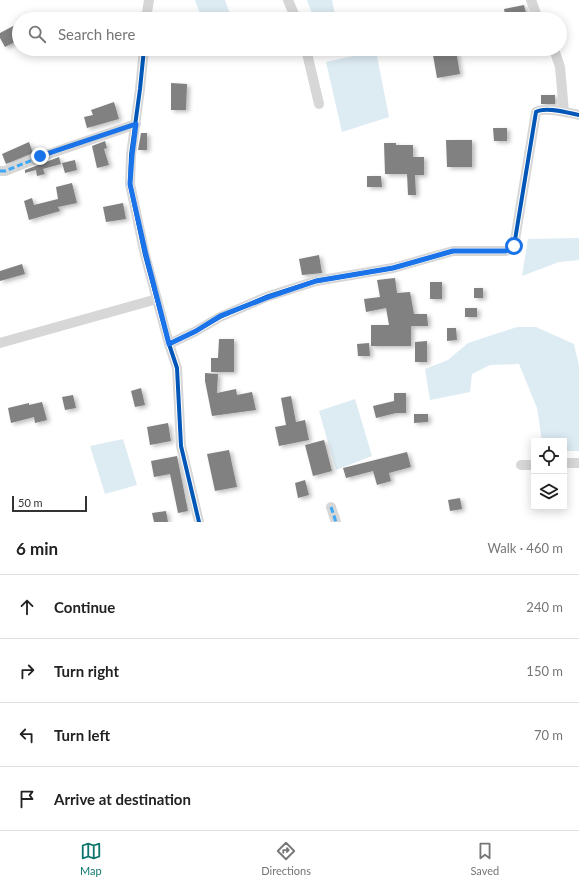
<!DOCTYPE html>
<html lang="en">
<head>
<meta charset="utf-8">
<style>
	body { margin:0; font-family:Lato,sans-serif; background:#f6f6f6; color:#222 }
	.controls { position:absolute; right:12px; bottom:12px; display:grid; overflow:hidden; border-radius:0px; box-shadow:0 2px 10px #0003 }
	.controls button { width:36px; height:36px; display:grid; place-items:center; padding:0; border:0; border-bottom:1px solid #e0e0e0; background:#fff; color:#222; font:20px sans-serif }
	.scale { position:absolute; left:12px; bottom:10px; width:75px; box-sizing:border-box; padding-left:4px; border:2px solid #333; border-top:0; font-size:11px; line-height:14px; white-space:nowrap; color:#333; -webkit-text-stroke:3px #fff; paint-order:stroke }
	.stop { position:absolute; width:12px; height:12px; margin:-9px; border:3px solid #1a73e8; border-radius:50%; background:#fff }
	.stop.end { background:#1a73e8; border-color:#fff; box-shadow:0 1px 4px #0008 }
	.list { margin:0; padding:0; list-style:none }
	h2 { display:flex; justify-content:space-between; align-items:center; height:52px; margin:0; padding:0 16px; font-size:17px }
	h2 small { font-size:13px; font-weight:400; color:#767676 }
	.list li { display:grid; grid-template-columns:26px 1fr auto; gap:12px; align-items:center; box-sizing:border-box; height:64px; padding:0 16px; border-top:1px solid #e0e0e0 }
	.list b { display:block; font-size:15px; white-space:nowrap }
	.list em { font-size:13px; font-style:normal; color:#767676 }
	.icon { flex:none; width:22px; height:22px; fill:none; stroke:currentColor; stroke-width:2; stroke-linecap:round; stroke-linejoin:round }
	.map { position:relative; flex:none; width:579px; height:522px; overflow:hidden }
	.search { position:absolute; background:#fff; box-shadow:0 2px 10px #0003; left:12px; right:12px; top:12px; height:44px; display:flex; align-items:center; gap:10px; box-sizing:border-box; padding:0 14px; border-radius:22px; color:#767676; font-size:15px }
	.sheet { height:308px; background:#fff }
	nav { display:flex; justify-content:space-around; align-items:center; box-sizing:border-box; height:56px; border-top:1px solid #e0e0e0; background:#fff; font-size:11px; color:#767676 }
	nav a { display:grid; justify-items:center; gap:2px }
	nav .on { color:#0f766e }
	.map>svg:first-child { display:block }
	.water { fill:#ddebf3 }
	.building { fill:#818181; filter:url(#shadow) }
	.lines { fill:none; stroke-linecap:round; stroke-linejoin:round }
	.minor { stroke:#d7d7d7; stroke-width:10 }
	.quiet { stroke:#3fa9f5; stroke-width:3; stroke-dasharray:6 3; stroke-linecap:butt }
	.cycleway-casing { stroke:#fff; stroke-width:6 }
	.cycleway { stroke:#0057b8; stroke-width:4 }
	.route { stroke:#1a73e8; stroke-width:5 }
</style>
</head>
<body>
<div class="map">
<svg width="579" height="522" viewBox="0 0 579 522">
	<defs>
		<filter id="shadow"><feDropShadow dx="3" dy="2" stdDeviation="2" flood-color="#0004"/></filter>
	</defs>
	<rect width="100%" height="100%" fill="#fff"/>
	<path class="water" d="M195,0H225L231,17L227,19H202Z
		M307,0H332L336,19H314Z
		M323,49H343V50L326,56Z
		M376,51L389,117L342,132L326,62Z
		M579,238V260L559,262L522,276L528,239Z
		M517,327H536L574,344L579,366V451H564V441H542L537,408L519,364L490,365L472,374L470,392L430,400L425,369L448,360L468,343Z
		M355,399L372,456L336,470L319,411Z
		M123,439L137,485L105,494L90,446Z"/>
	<path class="building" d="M524,5L527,17L506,19L504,9Z
		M19,23V40L5,47L0,38V33Z
		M456,51L460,74L437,78L433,55Z
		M171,83L187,84L186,110H171Z
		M541,95H555V104H541Z
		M114,102L119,119L87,128L84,117L93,115L91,110Z
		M493,128H507V141H494Z
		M141,133H147V150H138Z
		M446,140H472V167H447Z
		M105,141L107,148L104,149L109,165L97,168L92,146Z
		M29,142L33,153L6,164L2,154Z
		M384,143H396V145H413V157H424V175H415L416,195H408L407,174H385Z
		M59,157L61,164L43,169L45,174L37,176L36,170L25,173V170Z
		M75,160L77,170L65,173L62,163Z
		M367,176H381L382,187H367Z
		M72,183L77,203L58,207L60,211L29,220L24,201L32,198L34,205L58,199L56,187Z
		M123,203L126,219L106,222L103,207Z
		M319,255L322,273L302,275L299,259Z
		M22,264L25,274L0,281V271Z
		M395,278L397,293L410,292L414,314H427L428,326H411V346H371V325H389L386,308L366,312L364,299L380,297L377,280Z
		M430,282H442V299H430Z
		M474,288H483V298H474Z
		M465,308H477V317H465Z
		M447,328H456L457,340L447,341Z
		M219,339H234V372H211V358H218Z
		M427,341V362H415V342Z
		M369,343L370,356H358L357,344Z
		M205,373L218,374L217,393L236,389L237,395L252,392L256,410L212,416L205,381Z
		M141,388L145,405L135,407L131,391Z
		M394,393H406V413H396L376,418L373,406L394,401Z
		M73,395L76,408L65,410L62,397Z
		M291,396L296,422L305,420L309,440L279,446L275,427L286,425L281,398Z
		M42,402L47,420L35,423L34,417L11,423L8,408L29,403V405Z
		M414,414H428V422L414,423Z
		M168,423L171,441L150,445L147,427Z
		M324,440L332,471L313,476L305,445Z
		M229,450L237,487L215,491L207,454Z
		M407,452L411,467L389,473L391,481L377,485L373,471L346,478L343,468Z
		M177,456L188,511L178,513L170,474L154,477L151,461Z
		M305,480L309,495L298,498L295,483Z
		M460,498L462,509L450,511L448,500Z
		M166,511L168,522H154L152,513Z"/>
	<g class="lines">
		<path class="minor" d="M288,0L296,19
			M531,0L538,19
			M146,19L149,0
			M144,49L140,89L131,155L130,184L145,255L169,344L177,368L181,446L199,522
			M306,49L319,104
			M554,49L560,67L564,112
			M0,171H5L40,157L136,124
			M0,343L157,299
			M169,344L196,331L220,317L266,297L316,281L393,268L453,251H506L514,246L536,112C545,106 569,113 579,115
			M564,463H579
			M521,465H534
			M331,507L336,522"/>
		<path class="quiet" d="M0,171H5L40,157L136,124
			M331,507L336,522"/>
		<defs>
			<path id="cycleway" d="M144,49L140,89L131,155L130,184L145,255L169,344L177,368L181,446L199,522
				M169,344L196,331L220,317L266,297L316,281L393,268L453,251H506L514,246L536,112C545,106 569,113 579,115"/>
		</defs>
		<use href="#cycleway" class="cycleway-casing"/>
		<use href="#cycleway" class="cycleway"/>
	</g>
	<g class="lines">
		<path class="route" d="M40,156L136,124L132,155L130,184L146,255L169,344L196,331L220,316L266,298L316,281L393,268L453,251H506L514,246"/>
	</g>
</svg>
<div class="controls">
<button><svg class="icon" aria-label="locate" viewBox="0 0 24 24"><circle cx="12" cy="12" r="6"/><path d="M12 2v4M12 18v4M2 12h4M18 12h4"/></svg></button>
<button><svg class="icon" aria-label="layers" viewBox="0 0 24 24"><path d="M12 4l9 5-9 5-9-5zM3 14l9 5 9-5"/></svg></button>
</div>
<div class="scale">50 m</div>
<div class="stop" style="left:514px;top:246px"></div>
<div class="stop end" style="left:40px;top:156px"></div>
<div class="search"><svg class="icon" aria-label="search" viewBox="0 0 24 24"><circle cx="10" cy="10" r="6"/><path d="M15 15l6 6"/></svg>Search here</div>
</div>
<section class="sheet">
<h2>6 min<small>Walk · 460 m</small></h2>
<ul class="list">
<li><svg class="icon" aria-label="ahead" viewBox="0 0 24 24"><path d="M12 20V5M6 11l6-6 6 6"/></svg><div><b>Continue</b></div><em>240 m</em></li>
<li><svg class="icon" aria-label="right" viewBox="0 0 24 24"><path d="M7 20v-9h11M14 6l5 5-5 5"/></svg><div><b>Turn right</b></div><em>150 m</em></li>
<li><svg class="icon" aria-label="left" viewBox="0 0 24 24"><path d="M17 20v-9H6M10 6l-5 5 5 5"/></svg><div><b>Turn left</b></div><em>70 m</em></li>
<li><svg class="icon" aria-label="arrive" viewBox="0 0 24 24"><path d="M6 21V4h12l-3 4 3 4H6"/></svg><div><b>Arrive at destination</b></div></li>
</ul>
</section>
<nav>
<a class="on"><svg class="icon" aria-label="map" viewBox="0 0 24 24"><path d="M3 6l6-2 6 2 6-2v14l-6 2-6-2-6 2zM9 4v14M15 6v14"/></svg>Map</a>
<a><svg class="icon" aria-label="directions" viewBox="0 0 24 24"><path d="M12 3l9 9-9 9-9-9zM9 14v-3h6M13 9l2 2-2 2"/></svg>Directions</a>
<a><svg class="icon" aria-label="saved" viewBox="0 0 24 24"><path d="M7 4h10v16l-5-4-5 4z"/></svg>Saved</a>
</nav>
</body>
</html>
